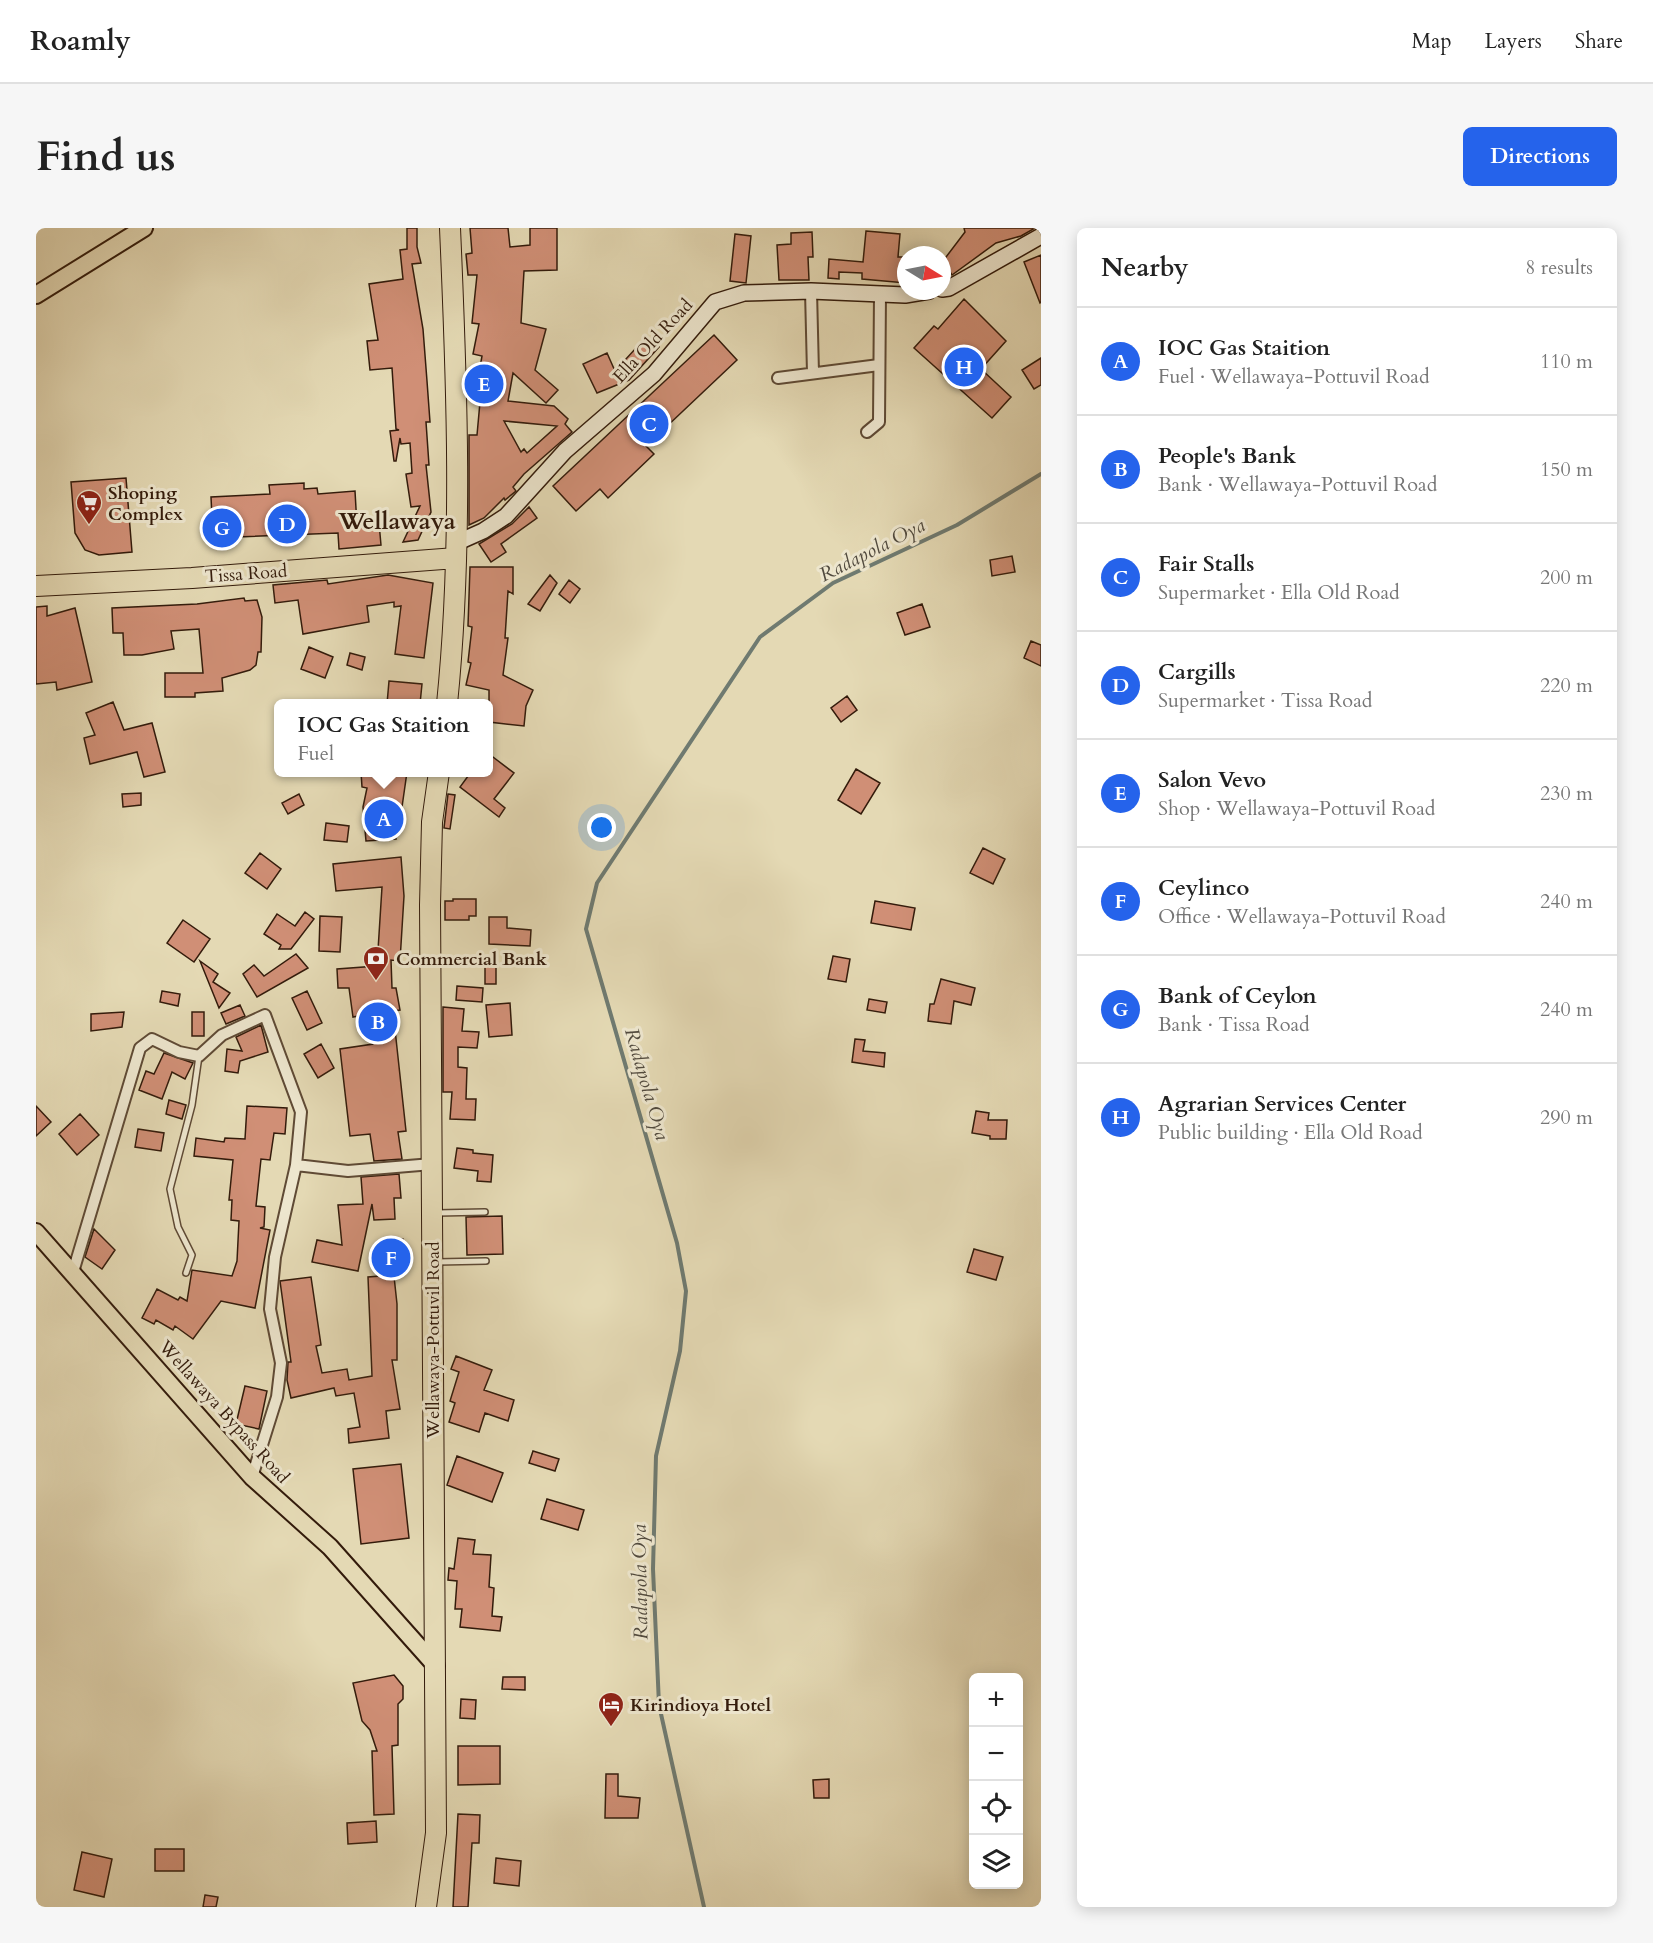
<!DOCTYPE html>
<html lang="en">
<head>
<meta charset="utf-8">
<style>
	body { margin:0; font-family:Cardo,serif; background:#f6f6f6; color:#222 }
	.controls { position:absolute; right:18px; bottom:18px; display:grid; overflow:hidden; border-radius:9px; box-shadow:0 3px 15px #0003 }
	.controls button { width:54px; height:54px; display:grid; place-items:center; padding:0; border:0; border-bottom:2px solid #e0e0e0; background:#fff; color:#222; font:30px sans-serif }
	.compass { position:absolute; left:861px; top:18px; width:54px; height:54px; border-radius:50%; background:#fff; box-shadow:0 3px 15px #0003; rotate:100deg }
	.you { position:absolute; left:566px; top:600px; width:21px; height:21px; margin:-15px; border:4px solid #fff; border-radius:50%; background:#1a73e8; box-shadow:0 0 0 9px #1a73e833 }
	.badge { display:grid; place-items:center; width:39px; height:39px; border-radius:50%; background:#2563eb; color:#fff; font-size:20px; font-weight:700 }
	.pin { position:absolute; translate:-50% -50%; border:3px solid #fff; box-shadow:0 2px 6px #0006 }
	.popup { position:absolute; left:238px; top:471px; width:219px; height:78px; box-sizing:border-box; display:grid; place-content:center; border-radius:9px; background:#fff; filter:drop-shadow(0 2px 4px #0005); font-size:20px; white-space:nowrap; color:#767676 }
	.popup b { font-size:22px; color:#222 }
	.popup::after { content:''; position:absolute; left:50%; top:100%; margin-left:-12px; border:12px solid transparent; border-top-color:#fff }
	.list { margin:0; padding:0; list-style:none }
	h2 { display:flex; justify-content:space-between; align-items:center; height:78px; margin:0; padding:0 24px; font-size:26px }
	h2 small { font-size:20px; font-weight:400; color:#767676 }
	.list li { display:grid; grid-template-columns:39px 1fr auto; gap:18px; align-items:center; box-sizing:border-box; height:108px; padding:0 24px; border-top:2px solid #e0e0e0 }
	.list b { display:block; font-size:22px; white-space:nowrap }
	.list p { margin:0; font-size:20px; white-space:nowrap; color:#767676 }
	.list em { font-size:20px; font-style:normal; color:#767676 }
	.icon { flex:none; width:33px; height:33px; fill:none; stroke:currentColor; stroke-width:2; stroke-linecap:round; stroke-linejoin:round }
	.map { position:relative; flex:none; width:1005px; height:1679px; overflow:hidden; border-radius:9px }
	header { display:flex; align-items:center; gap:36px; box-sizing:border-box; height:84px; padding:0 30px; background:#fff; border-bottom:2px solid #e0e0e0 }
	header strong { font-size:28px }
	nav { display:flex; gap:33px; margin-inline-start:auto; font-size:21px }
	.intro { display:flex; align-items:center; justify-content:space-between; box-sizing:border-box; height:144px; padding:0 36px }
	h1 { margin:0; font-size:42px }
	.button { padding:15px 27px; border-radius:9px; background:#2563eb; color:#fff; font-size:21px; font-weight:700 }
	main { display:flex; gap:36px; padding:0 36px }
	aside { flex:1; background:#fff; border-radius:9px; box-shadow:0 3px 15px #0003 }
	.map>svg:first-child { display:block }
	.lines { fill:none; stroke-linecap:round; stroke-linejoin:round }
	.stream { stroke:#6f7a70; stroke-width:4 }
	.building { fill:#d08f76; stroke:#331b0b; stroke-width:1.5; fill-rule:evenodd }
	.lane-casing { stroke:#5f4a35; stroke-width:8 }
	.street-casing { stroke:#5f4a35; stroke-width:14 }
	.secondary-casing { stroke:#331b0b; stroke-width:18 }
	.primary-casing { stroke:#331b0b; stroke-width:20 }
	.highway-casing { stroke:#331b0b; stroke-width:22 }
	.lane { stroke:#ede6ce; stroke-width:5 }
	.street { stroke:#ede6ce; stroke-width:10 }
	.secondary { stroke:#ede6ce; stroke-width:15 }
	.primary { stroke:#e4d9b4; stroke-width:16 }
	.highway { stroke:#e4d9b4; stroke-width:20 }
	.labels { text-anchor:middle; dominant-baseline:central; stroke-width:6; stroke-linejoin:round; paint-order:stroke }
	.street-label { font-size:18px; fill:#331b0b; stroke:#ede6ce }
	.poi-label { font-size:18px; font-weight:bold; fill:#331b0b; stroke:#ede6ce; text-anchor:start }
	.water-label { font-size:20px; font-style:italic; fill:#514a3e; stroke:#ede6ce }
	.district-label { font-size:24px; font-weight:bold; fill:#331b0b; stroke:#ede6ce }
</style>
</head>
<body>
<header>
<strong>Roamly</strong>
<nav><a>Map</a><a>Layers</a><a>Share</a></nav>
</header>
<div class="intro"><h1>Find us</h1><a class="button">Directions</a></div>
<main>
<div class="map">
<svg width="1005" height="1679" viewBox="0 0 1005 1679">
	<rect width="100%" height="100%" fill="#e4d9b4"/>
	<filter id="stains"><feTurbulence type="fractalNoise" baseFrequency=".00333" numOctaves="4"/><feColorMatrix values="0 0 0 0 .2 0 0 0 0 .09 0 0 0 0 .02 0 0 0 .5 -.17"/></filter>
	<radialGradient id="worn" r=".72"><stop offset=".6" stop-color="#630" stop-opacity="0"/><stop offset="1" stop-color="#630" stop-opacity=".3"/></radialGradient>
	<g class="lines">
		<path class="stream" d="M668,1679L623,1477L617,1341L620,1228L644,1123L650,1063L641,1015L550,701L561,655L724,409L797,355L921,297L1005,246"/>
	</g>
	<path class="building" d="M371,0H381V19L385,35L376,36L387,101L391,153L394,194H390L393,237H390L395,284L382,312L367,314L384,278L375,279L370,246L376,245L374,215L365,216L364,210L360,233H358L354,203L363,202L360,201L356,140L334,142L331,113L342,112L333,56L367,51L364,22L371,21Z
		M434,0H472L474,19L494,17V0H521V42L488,43L485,95L510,101L499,142L522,162L510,175L477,145L472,173L518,178L532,191L529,196L536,204L488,246L477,259L480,263L469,272L468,270L448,290L433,297V207H441L445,163L440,162L446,128L437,126L443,96L436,95L441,47H432L430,26L436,25ZM468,193L521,198L491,225L488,221L485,224Z
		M928,0H999L985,8L960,15L916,47L907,33L929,4Z
		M830,3L864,6L862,29H870V55L826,51V45L803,44V51L792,50L793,31L827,34Z
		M776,4L777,29H772L773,52H743L741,17L755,16V5Z
		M699,6L715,8L710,55L694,53Z
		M1005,27V74L1004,75L988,34Z
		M928,71L970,113L945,141L975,169L956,190L878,120L898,98L902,101Z
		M678,107L701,132L610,218L618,226L572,270L564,261L540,283L517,258Z
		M611,108L623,119L593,152L561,165L547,136L571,125L579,143Z
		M1005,130V157L998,161L986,142Z
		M90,250L96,324L63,327L49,322L39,305L35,254Z
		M268,255V261L281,260L282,266L319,263L321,298L343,295L345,317L303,321L302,305L177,310L175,269L234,266L233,257Z
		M493,279L501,290L465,316L470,324L455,334L443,316L476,296Z
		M976,328L979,344L956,348L954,332Z
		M434,339H477V366L472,363L469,410H472L467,447L497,462L490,478L488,498L453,494V462L430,457L435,435L432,434L436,399L432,398Z
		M352,347L397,355L388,430L359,426L365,378L358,379V374L331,378L333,394L267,406L262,372L239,375L237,357L291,352L292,356Z
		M514,347L521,355L504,383L492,376Z
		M533,352L544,361L534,375L523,366Z
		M208,370L209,373L221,372L226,389L225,424H222L220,437L214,442L186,450L187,463L159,465V469H129V445H167L163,401L135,403L138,421L106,427H88L87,405H77L76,380L161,376Z
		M886,376L894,399L869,407L861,385Z
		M11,378V388L39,380L56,454L21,462L20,454L0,456V379Z
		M995,413L1005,417V438L988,430Z
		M273,419L297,429L289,450L265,441Z
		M314,425L329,429L326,442L311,437Z
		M353,453L386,456L384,476H351Z
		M811,468L821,482L805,494L795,480Z
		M77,474L88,502L116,495L129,544L108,549L101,524L54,536L48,510L59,507L50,485Z
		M453,526L478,545L458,571L469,580L463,589L424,559L435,544H453Z
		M820,541L844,555L825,586L802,572Z
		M325,544L354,547L355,544H371L366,579L358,578L360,611L330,613L327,579L331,560L326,559Z
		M105,565V577L87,579L86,566Z
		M263,566L268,577L252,586L246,575Z
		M412,566L419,567L414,601L408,600Z
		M290,595L313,598L311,614L288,612Z
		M947,620L969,631L957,656L934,645Z
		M224,625L245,641L231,661L209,645Z
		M365,629L368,668L364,733L355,732L356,760H360L364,782L357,783L370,903L362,904L366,931L338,933L334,906L314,908L304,821L337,816L332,786L317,789L313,760H302L301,741L341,738L346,659L300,663L297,636Z
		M417,671H440V688H433V692H409V673H417Z
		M839,673L879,680L875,702L835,695Z
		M269,684L278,691L255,721H243L245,717L228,706L241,686L259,698Z
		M284,688L306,689L304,724L283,723Z
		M453,689H471V700L495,702L494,718L453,716Z
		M147,692L174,711L158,734L131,715Z
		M260,726L272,740L221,769L207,746L218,737L228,748Z
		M797,728L814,731L810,754L792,751Z
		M164,733L182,746L177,754L194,765L183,780Z
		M449,734L460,735V756H449Z
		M905,751L939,760L935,777L918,773L915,796L892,793L894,776H898Z
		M421,758L447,760L446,774L420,772Z
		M126,763L144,766L142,778L124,774Z
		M271,763L286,795L271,802L256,770Z
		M833,771L851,774L849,785L831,782Z
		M474,775L476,807L453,809L450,777Z
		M204,777L209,788L190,796L185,785Z
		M407,779L428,781L426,803L443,804L441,820L422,819V839L431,840L430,871H440L439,892L414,891L416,864H407Z
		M88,784L86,799L55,803V786Z
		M156,784H168V808H156Z
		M225,797L232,824L204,833L202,845L189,843L191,821L206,823L200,809Z
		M819,811L829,812L827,823L849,825L848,839L816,834Z
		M285,816L298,840L282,850L268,826Z
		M128,825L157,835L149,851L136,844L126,871L103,862L110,843L118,846Z
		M133,872L150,877L146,891L130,886Z
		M0,878L15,894L0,908Z
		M211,878L251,880L249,906L238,905L234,932L225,931L220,978L229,979L228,999L224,1000L234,1002L219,1080L185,1073L157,1111L139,1098L137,1102L120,1092L118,1096L106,1090L121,1061L142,1072L144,1069L151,1073L156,1042L196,1048L201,1033L203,993L195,992L196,972H193L197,932L158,928L160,910L188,914L189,910L209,911Z
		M940,883L953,885L952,892H971L970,911H954V908L936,905Z
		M44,886L63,907L41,927L23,906Z
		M102,901L128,905L125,923L99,919Z
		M421,920L437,922V925L457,927L455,954L441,953L442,943L418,940Z
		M363,946L365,970H358L359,991L338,992L336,976L322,1043L276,1034L281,1012L306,1017L302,977L327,976L325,949Z
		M466,988L467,1026L431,1027L430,989Z
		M58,1001L79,1022L66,1041L49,1029Z
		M367,1011L371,1037L357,1039L361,1076V1132H356L364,1181L350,1183L353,1210L313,1215L312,1201L324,1199L318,1165L300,1168L298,1160L255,1170L251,1152L252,1134H255L244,1053L275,1049L285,1117L280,1118L286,1145L311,1141L313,1152L336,1148L332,1049L344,1048L340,1015Z
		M938,1021L967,1029L960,1052L931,1044Z
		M420,1128L456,1142L448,1162L478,1172L472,1193L449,1185L443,1204L413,1194L419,1175L414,1173L423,1144L415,1141Z
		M209,1158L231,1163L223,1201L200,1196Z
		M497,1223L523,1231L519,1243L493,1235Z
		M421,1228L467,1245L456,1274L411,1257Z
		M365,1236L373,1310L325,1316L317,1241Z
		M511,1271L548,1282L542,1302L505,1291Z
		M422,1310L439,1312L437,1326L455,1327L453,1359L458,1360L456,1388L466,1389L464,1403L424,1399L426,1381H419L421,1353L412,1352L413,1340L418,1341Z
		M358,1447L367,1458V1471L362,1476V1517L356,1518L358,1586L338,1587L336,1523H341L334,1502L326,1493L317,1455Z
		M467,1449H489V1462L466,1461Z
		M425,1471L440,1472L439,1491L424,1490Z
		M422,1518H464V1556L422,1557Z
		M570,1546H582V1568L604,1570L602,1590H569Z
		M793,1551V1570H778L777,1552Z
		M422,1586L444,1587L443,1615H436L432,1679H417Z
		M340,1593L341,1614L312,1616L311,1595Z
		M119,1621H148V1643H119Z
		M46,1624L76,1631L68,1669L38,1662Z
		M460,1630L485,1633L483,1658L458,1655Z
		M169,1667L182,1669L180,1679H167Z"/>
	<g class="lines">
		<defs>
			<path id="lane" d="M401,985L449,984
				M401,1034L450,1033
				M150,1045L156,1027L142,999L134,961L156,877L163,828"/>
			<path id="street" d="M775,63L777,145
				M742,150L843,137
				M831,204L843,194L844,66
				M260,937L312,943L396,936
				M37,1044L104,820L116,811L143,824L163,828L186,807L229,787L265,884L260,937L239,1029L234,1081L245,1135L241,1169L216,1249"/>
			<path id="secondary" d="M906,61L913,60L1005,8
				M420,315L447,303L470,288L529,223L618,146L679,74L708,65L775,63L869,67L893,63"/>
			<path id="primary" d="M0,67L108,0
				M0,1004L216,1249L294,1319L400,1438"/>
			<path id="highway" d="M0,358L156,350L420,330
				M411,476C427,318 421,158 414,0
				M390,1679L400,1605L394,677L396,594L403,544"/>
		</defs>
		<use href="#lane" class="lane-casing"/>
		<use href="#street" class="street-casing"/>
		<use href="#secondary" class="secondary-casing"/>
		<use href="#primary" class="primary-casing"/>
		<use href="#highway" class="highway-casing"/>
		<use href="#lane" class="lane"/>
		<use href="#street" class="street"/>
		<use href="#secondary" class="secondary"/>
		<use href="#primary" class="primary"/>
		<use href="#highway" class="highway"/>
	</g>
	<defs>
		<symbol id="supermarket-pin" viewBox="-11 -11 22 30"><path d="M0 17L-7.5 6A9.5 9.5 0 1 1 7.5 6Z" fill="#8f2418" stroke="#ede6ce"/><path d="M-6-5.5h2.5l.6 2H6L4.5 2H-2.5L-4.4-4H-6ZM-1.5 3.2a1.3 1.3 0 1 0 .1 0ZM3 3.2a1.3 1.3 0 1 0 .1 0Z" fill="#fff"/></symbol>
		<symbol id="bank-pin" viewBox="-11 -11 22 30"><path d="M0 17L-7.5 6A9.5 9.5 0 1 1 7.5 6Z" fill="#8f2418" stroke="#ede6ce"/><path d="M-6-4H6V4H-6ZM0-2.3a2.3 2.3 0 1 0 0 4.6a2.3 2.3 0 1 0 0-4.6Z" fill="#fff"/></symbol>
		<symbol id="hotel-pin" viewBox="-11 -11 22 30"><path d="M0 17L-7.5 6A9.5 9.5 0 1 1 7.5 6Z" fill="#8f2418" stroke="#ede6ce"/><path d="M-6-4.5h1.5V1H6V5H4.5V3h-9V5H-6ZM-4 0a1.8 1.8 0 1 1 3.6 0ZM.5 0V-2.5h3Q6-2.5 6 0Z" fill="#fff"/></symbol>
	</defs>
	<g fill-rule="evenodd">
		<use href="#supermarket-pin" x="38" y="260" width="30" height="40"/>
		<use href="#bank-pin" x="325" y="716" width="30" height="40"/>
		<use href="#hotel-pin" x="560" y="1462" width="30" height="40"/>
	</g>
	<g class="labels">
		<g class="street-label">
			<text transform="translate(617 113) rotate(-47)">Ella Old Road</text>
			<text transform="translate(210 346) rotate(-4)">Tissa Road</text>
			<text transform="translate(397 1112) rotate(-90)">Wellawaya-Pottuvil Road</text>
			<text transform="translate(188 1184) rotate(48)">Wellawaya Bypass Road</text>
		</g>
		<g class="poi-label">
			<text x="72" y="265">Shoping<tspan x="72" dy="21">Complex</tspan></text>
			<text x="360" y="731">Commercial Bank</text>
			<text x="594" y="1477">Kirindioya Hotel</text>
		</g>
		<g class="water-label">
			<text transform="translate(836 322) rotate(-27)">Radapola Oya</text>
			<text transform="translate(611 856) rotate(74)">Radapola Oya</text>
			<text transform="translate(604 1354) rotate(-91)">Radapola Oya</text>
		</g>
		<g class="district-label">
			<text x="361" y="293">Wellawaya</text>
		</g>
	</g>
	<rect width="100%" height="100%" filter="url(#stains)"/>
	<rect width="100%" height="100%" fill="url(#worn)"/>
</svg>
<div class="controls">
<button>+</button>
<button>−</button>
<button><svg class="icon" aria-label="locate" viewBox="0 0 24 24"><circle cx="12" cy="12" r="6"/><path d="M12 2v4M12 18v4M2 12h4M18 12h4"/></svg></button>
<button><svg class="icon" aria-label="layers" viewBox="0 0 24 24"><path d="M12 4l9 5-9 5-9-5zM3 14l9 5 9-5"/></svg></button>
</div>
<svg class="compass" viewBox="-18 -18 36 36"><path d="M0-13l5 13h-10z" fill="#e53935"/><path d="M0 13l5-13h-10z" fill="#767676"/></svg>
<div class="you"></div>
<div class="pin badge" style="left:348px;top:591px">A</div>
<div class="popup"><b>IOC Gas Staition</b>Fuel</div>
<div class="pin badge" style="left:342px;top:794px">B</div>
<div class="pin badge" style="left:613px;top:196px">C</div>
<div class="pin badge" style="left:251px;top:296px">D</div>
<div class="pin badge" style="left:448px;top:156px">E</div>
<div class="pin badge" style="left:355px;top:1030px">F</div>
<div class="pin badge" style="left:186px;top:300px">G</div>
<div class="pin badge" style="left:928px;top:139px">H</div>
</div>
<aside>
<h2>Nearby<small>8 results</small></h2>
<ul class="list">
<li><span class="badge">A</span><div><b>IOC Gas Staition</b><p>Fuel · Wellawaya-Pottuvil Road</p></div><em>110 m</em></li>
<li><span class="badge">B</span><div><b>People's Bank</b><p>Bank · Wellawaya-Pottuvil Road</p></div><em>150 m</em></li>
<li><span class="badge">C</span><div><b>Fair Stalls</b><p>Supermarket · Ella Old Road</p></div><em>200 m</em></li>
<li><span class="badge">D</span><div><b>Cargills</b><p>Supermarket · Tissa Road</p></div><em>220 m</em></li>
<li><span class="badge">E</span><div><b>Salon Vevo</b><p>Shop · Wellawaya-Pottuvil Road</p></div><em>230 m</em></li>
<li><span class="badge">F</span><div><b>Ceylinco</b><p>Office · Wellawaya-Pottuvil Road</p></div><em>240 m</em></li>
<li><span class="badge">G</span><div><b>Bank of Ceylon</b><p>Bank · Tissa Road</p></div><em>240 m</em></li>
<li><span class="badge">H</span><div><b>Agrarian Services Center</b><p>Public building · Ella Old Road</p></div><em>290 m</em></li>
</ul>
</aside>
</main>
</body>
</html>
